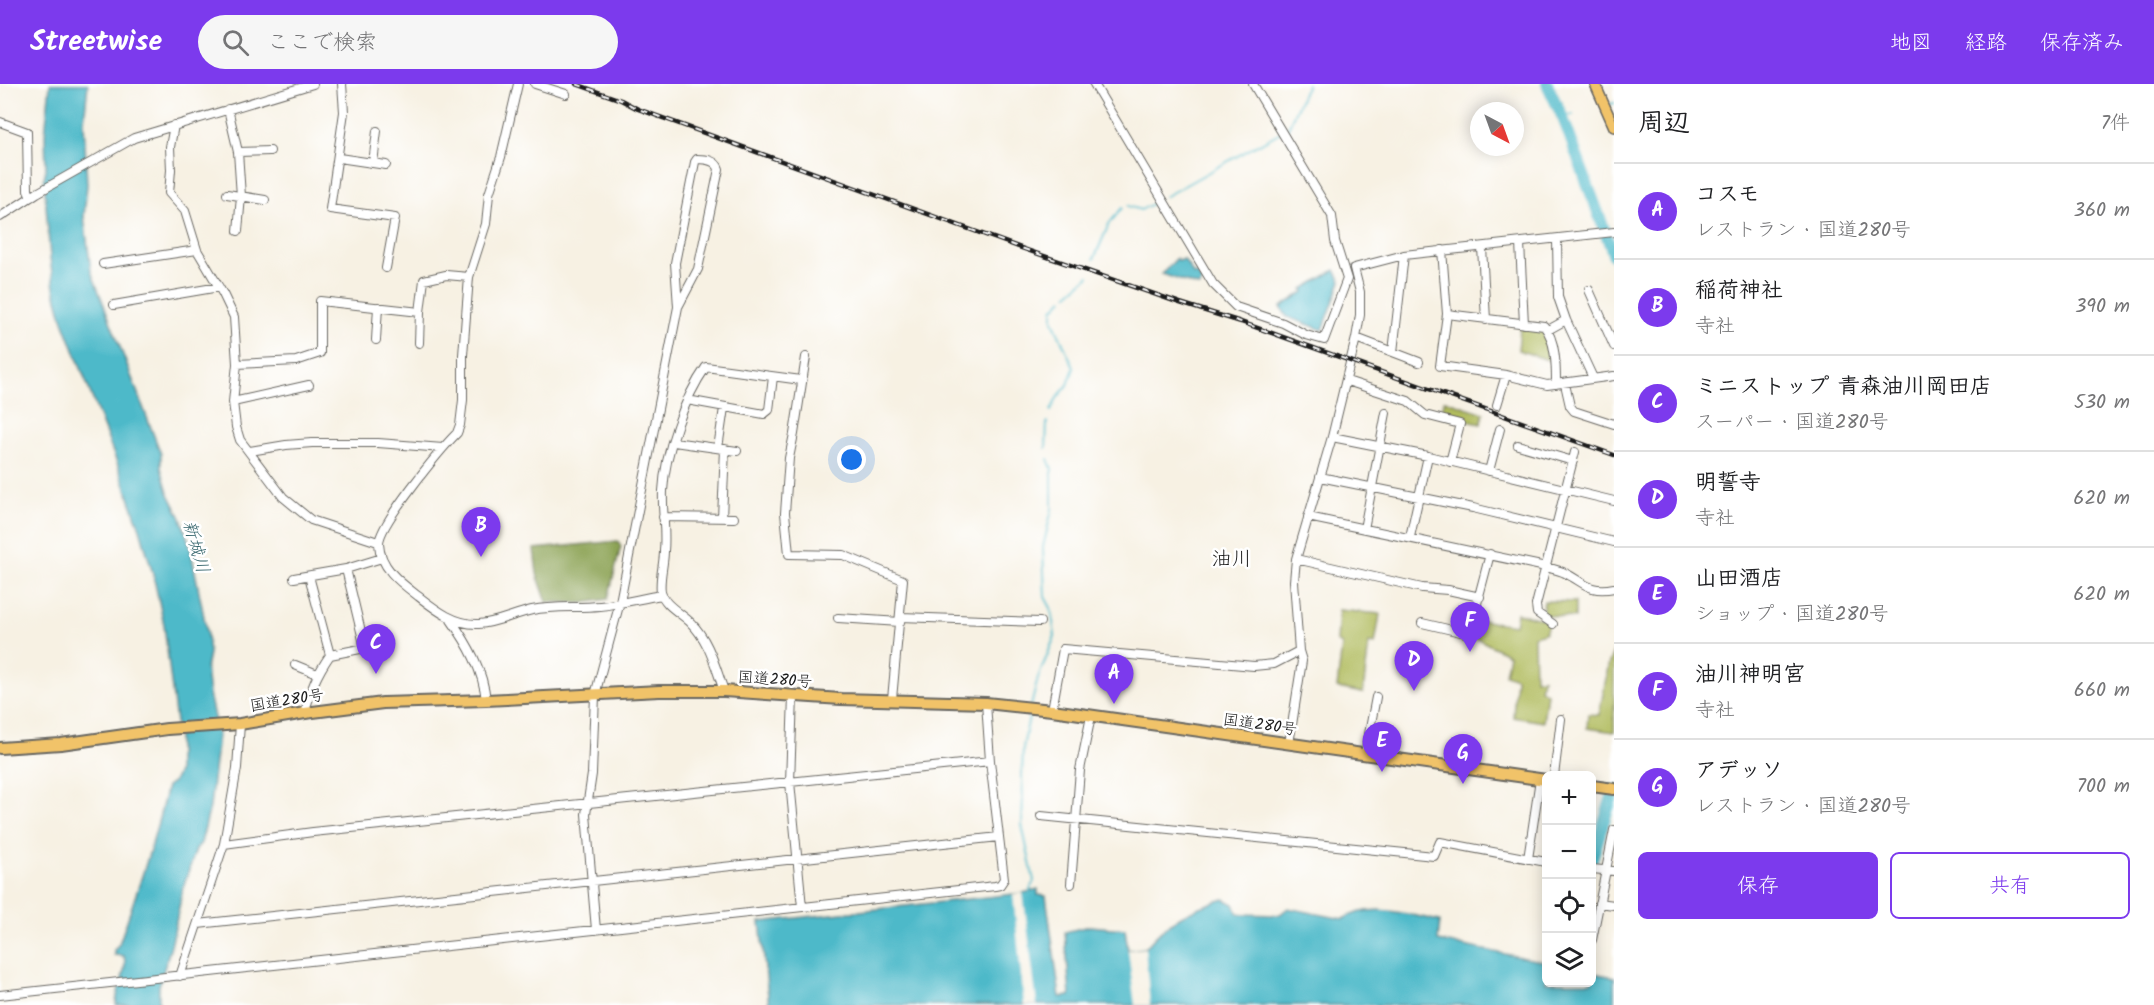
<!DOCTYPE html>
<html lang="ja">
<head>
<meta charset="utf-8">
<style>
	body { margin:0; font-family:Kalam,"Klee One",sans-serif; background:#f6f6f6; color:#202124 }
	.controls { position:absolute; right:18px; bottom:18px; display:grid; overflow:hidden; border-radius:9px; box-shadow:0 3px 15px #0003 }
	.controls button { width:54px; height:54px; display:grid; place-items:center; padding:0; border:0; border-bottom:2px solid #e0e0e0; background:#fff; color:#202124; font:30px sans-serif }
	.compass { position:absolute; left:1470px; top:18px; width:54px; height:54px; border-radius:50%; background:#fff; box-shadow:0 3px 15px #0003; rotate:139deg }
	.you { position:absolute; left:852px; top:376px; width:21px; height:21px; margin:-15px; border:4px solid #fff; border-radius:50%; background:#1a73e8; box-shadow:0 0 0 9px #1a73e833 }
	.badge { display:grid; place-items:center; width:39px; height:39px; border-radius:50%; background:#7c3aed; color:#fff; font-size:20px; font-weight:700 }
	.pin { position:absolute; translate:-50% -50px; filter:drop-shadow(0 2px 3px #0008) }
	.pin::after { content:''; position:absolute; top:32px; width:21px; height:18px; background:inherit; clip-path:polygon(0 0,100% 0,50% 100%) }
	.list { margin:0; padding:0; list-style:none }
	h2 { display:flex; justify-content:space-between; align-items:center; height:78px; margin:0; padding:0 24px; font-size:26px }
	h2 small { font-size:20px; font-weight:400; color:#757577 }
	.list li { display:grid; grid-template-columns:39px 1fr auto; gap:18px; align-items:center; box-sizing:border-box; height:96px; padding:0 24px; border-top:2px solid #e0e0e0 }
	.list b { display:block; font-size:22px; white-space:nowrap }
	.list p { margin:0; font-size:20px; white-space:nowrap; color:#757577 }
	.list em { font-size:20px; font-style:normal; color:#757577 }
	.actions { display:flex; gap:12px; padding:18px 24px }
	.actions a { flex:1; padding:14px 0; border:2px solid #7c3aed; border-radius:9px; text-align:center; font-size:21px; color:#7c3aed }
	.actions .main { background:#7c3aed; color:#fff }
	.icon { flex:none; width:33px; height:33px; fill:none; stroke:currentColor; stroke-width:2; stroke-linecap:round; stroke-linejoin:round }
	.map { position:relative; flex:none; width:1614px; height:921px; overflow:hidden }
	header { display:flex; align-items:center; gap:36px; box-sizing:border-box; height:84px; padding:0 30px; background:#7c3aed; color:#fff }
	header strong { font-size:28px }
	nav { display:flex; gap:33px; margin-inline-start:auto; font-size:21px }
	.search { width:420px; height:54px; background:#f6f6f6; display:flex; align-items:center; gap:15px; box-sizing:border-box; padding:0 21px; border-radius:33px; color:#757577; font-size:22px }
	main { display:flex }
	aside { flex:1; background:#fff }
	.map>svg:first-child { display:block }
	.green { fill:#b0bb5d; stroke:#666c3c; stroke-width:1.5 }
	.forest { fill:#8ca354; stroke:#546038; stroke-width:1.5 }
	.water { fill:#4db9c9; stroke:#346a72; stroke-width:1.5 }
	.pier { fill:#f7f1e3 }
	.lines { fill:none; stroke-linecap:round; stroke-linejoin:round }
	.stream { stroke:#4db9c9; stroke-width:2 }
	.river { stroke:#4db9c9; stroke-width:12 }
	.minor-casing { stroke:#696762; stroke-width:10 }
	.major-casing { stroke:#696762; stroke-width:12 }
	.highway-casing { stroke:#696762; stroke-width:14 }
	.minor { stroke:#fff; stroke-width:8 }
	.major { stroke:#f1c369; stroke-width:9 }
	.highway { stroke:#f1c369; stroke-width:10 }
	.rail-casing { stroke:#1c1c1c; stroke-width:4.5 }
	.rail { stroke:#fff; stroke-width:2; stroke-dasharray:7; stroke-linecap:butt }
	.labels { text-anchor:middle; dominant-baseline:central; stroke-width:5; stroke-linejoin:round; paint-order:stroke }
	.street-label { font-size:16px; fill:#1c1c1c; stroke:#fff }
	.water-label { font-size:18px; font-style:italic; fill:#32636a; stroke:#fff }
	.quarter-label { font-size:20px; fill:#1c1c1c; stroke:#fff }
</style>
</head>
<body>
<header>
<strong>Streetwise</strong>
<div class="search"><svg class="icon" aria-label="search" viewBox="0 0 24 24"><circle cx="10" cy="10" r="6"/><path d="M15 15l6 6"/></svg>ここで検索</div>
<nav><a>地図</a><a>経路</a><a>保存済み</a></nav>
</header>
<main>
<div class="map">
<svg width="1614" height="921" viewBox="0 0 1614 921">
	<rect width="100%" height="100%" fill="#fff"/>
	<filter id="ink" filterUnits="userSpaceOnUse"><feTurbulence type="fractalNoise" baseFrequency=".0167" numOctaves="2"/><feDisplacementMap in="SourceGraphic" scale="12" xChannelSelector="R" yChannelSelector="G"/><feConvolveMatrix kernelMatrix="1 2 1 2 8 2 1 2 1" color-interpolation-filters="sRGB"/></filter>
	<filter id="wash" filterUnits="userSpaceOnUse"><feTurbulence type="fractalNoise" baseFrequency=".008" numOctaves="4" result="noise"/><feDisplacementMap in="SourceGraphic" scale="24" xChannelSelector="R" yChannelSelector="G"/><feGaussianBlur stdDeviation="1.35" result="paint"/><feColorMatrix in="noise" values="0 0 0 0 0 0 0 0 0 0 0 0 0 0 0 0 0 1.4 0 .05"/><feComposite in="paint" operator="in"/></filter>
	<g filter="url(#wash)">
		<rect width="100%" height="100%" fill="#f7f1e3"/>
		<path class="green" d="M1520,244L1540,245L1545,250L1551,277L1518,266Z
			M1444,316L1484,329L1481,340L1441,331Z
			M1544,517L1575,518V534L1545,531L1542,528Z
			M1339,526L1380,530L1375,560L1369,559L1363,609L1337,604L1342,561L1337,558Z
			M1517,529L1542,535L1548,540L1545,549L1534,552L1535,595L1543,594L1540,605L1547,609L1543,638L1513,633L1516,594L1505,590L1509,571L1474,553L1478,536L1515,541Z
			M1614,566V648L1587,644L1588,630L1599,631L1609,578Z"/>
		<path class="forest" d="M618,457L621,462L608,515L583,519L547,518L537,490L534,465Z"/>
		<path class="water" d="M50,0H88L84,38L87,101L84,132L91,187L161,370V384L168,408L181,434L190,462L206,543L209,569L206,585L209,610L218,651L210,723L201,759L196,765L183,804L172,858L159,902V921H116C116,904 128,889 124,872L114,871V866L119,860C137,808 155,756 167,702L173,698L178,688V655L164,541L153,490L140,445L117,379L63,237L54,204L50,174L44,94L46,85L45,50Z
			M1177,174L1179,177L1184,175L1194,191L1197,188L1201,197L1200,203L1162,190Z
			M1335,186L1341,197L1323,246L1287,233L1281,223L1304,208L1303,205Z
			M1038,805V811L1046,812L1060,913L1070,912L1065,848L1089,842L1125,845L1128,866L1145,864C1170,835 1187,826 1224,815L1234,820L1238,830L1279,831L1288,824L1343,835C1373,817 1408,831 1440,837L1438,857L1546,878V898H1592V889L1614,893V921H769L760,838L1023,809Z"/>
		<path class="pier" d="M1023,809L1037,921H1024L1013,810Z
			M1145,864L1150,921H1135L1128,866Z"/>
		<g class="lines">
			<path class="stream" d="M1611,20L1614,19
				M1563,34L1573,30
				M1164,113L1288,44L1307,0
				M1128,122L1141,126L1159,116
				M1094,175L1109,140L1122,124
				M1068,210L1089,192
				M1051,327L1057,314L1068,301L1074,284L1053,237V225L1063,215
				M1046,364L1047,338
				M1031,622L1038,594L1055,552L1051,524L1045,513L1043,463L1052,425V385L1048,375
				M1030,627L1023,664L1022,692L1023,714L1022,741L1034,797L1030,807"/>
			<path class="river" d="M1547,0L1563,34L1614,172
				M1592,775L1614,706"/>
		</g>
	</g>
	<g filter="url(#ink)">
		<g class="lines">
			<defs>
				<path id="minor" d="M342,0L344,28L330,125L395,134L386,184
					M518,0L501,73L489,110L486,140L469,193L463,271V316L460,341L457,349C441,365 378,441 379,460C380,484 401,499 418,512C436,526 455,541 479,540C496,539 514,530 532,526C554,522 577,524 600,522C620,520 642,514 662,511
					M535,0L566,10
					M1094,0L1213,200L1236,223L1283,239L1306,251L1324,256L1347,195L1335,157L1332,132L1253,0
					M228,25L238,68L241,112L238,147
					M0,38L27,48L28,106L31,113
					M174,41L170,63L171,86L169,109L185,127L197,166L223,210L234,233L237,280L233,318L236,343L240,356L283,413L311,436L378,458
					M238,68L270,67
					M339,74L386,81
					M373,79L377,47
					M227,110L265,116
					M0,133L37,109L134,54L313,0
					M1520,159L1524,240
					M1482,163L1486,236
					M1442,166L1447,230L1440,282L1506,291L1547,301L1614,292
					M103,180L197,166
					M1589,206L1614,262
					M114,221L219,203
					M1447,230L1544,242C1556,256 1556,282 1556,300
					M1566,236L1593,294
					M1548,246L1566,236L1558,213L1557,155
					M1356,254L1419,278
					M376,256L378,223
					M419,259L420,228L424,196L446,191L469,193
					M1393,268L1404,171
					M806,273L794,350L789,374L785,429L789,470L843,471L903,496L892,615
					M237,280L296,277L320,269V217L420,228
					M1347,297L1408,317L1425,331L1460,340L1450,378
					M1565,300L1570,322L1574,327L1614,340
					M687,316L764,330L769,326L773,293
					M233,318L309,301
					M1497,321L1506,291
					M1332,353L1428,372L1614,417
					M674,358L737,367
					M1518,361L1573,377
					M718,364L724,324
					M250,367L286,361L312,359H378L443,364
					M1489,387L1500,345
					M1320,393L1473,424L1614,458
					M663,433L734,434
					M1308,433L1546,483C1552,485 1559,486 1565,489C1585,499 1589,509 1614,504
					M722,434L725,365
					M1364,445L1386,329
					M1410,453L1428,372
					M1296,475L1422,504L1448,506L1480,513
					M309,492L330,571
					M294,494L346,485
					M901,533L1040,538
					M838,534L900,538
					M451,536C468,560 483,586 486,616
					M1422,539L1469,550L1490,470
					M1553,540L1537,529L1536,521L1575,368
					M295,581L317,590
					M724,607C715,582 709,556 690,538C681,529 664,521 661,508C659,495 664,480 664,467C666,447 662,427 663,407C665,369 684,314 706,283L801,296
					M793,612L790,698L802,823
					M1052,626L1063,565L1254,582L1274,580L1299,567
					M305,629C310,606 317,590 330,571L365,564L346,485L382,474
					M1289,660L1302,577L1299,567L1294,497L1296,475L1332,353L1356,254L1360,231V208L1354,184L1404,171L1614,148
					M1365,671L1376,613
					M1554,692L1561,635
					M1041,732L1434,772L1440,758L1546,778
					M224,760L313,748L990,677
					M1528,775L1540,695
					M1592,785L1614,787
					M1071,800L1080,686L1091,632
					M1599,819L1614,821
					M198,840L999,753
					M596,846L586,730L592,690L595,611L620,518L678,223L675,179L695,78L697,75C706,75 716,76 719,85L698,185L678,223
					M1592,856L1614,746
					M180,892L224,760L237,684L240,640
					M0,911L995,802L1000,801L1004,795L990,677L986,619"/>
				<path id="major" d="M1595,0L1614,43"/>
				<path id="highway" d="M0,664L61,660L167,645L240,640L305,629L383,619L486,616L659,607H724L841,615L986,619L1052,626L1546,696
					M1592,702L1614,705"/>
			</defs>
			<use href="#minor" class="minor-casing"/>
			<use href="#major" class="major-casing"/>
			<use href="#highway" class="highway-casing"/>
			<use href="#minor" class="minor"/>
			<use href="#major" class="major"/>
			<use href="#highway" class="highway"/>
			<defs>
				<path id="rail" d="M576,0L621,16L638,25L1024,165L1180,219L1241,238L1614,371"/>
			</defs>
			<use href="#rail" class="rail-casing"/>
			<use href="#rail" class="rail"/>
		</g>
	</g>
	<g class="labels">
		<g class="street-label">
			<text transform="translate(775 596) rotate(4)">国道280号</text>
			<text transform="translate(287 617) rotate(-9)">国道280号</text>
			<text transform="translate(1260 641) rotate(8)">国道280号</text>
		</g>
		<g class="water-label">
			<text transform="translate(195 463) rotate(74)">新城川</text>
		</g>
		<g class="quarter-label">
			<text x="1232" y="476">油川</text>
		</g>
	</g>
</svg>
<div class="controls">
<button>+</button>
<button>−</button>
<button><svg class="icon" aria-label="locate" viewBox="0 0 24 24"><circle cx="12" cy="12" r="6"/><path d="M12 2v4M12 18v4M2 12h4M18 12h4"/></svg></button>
<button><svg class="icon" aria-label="layers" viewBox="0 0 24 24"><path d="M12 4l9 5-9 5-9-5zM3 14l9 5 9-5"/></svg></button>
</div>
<svg class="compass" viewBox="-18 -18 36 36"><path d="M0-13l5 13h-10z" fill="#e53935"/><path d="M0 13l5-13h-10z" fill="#757577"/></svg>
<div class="you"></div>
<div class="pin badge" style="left:1114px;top:620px">A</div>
<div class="pin badge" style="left:481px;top:473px">B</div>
<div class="pin badge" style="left:376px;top:590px">C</div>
<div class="pin badge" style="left:1414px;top:607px">D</div>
<div class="pin badge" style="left:1382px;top:688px">E</div>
<div class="pin badge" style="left:1470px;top:568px">F</div>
<div class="pin badge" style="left:1463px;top:700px">G</div>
</div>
<aside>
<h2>周辺<small>7件</small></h2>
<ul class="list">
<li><span class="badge">A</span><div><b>コスモ</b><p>レストラン · 国道280号</p></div><em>360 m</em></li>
<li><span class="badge">B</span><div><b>稲荷神社</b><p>寺社</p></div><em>390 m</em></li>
<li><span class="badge">C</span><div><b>ミニストップ 青森油川岡田店</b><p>スーパー · 国道280号</p></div><em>530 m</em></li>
<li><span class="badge">D</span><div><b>明誓寺</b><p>寺社</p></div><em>620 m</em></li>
<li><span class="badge">E</span><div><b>山田酒店</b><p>ショップ · 国道280号</p></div><em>620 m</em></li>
<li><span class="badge">F</span><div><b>油川神明宮</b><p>寺社</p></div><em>660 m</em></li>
<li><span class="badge">G</span><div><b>アデッソ</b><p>レストラン · 国道280号</p></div><em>700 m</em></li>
</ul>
<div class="actions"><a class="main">保存</a><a>共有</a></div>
</aside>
</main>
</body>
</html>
